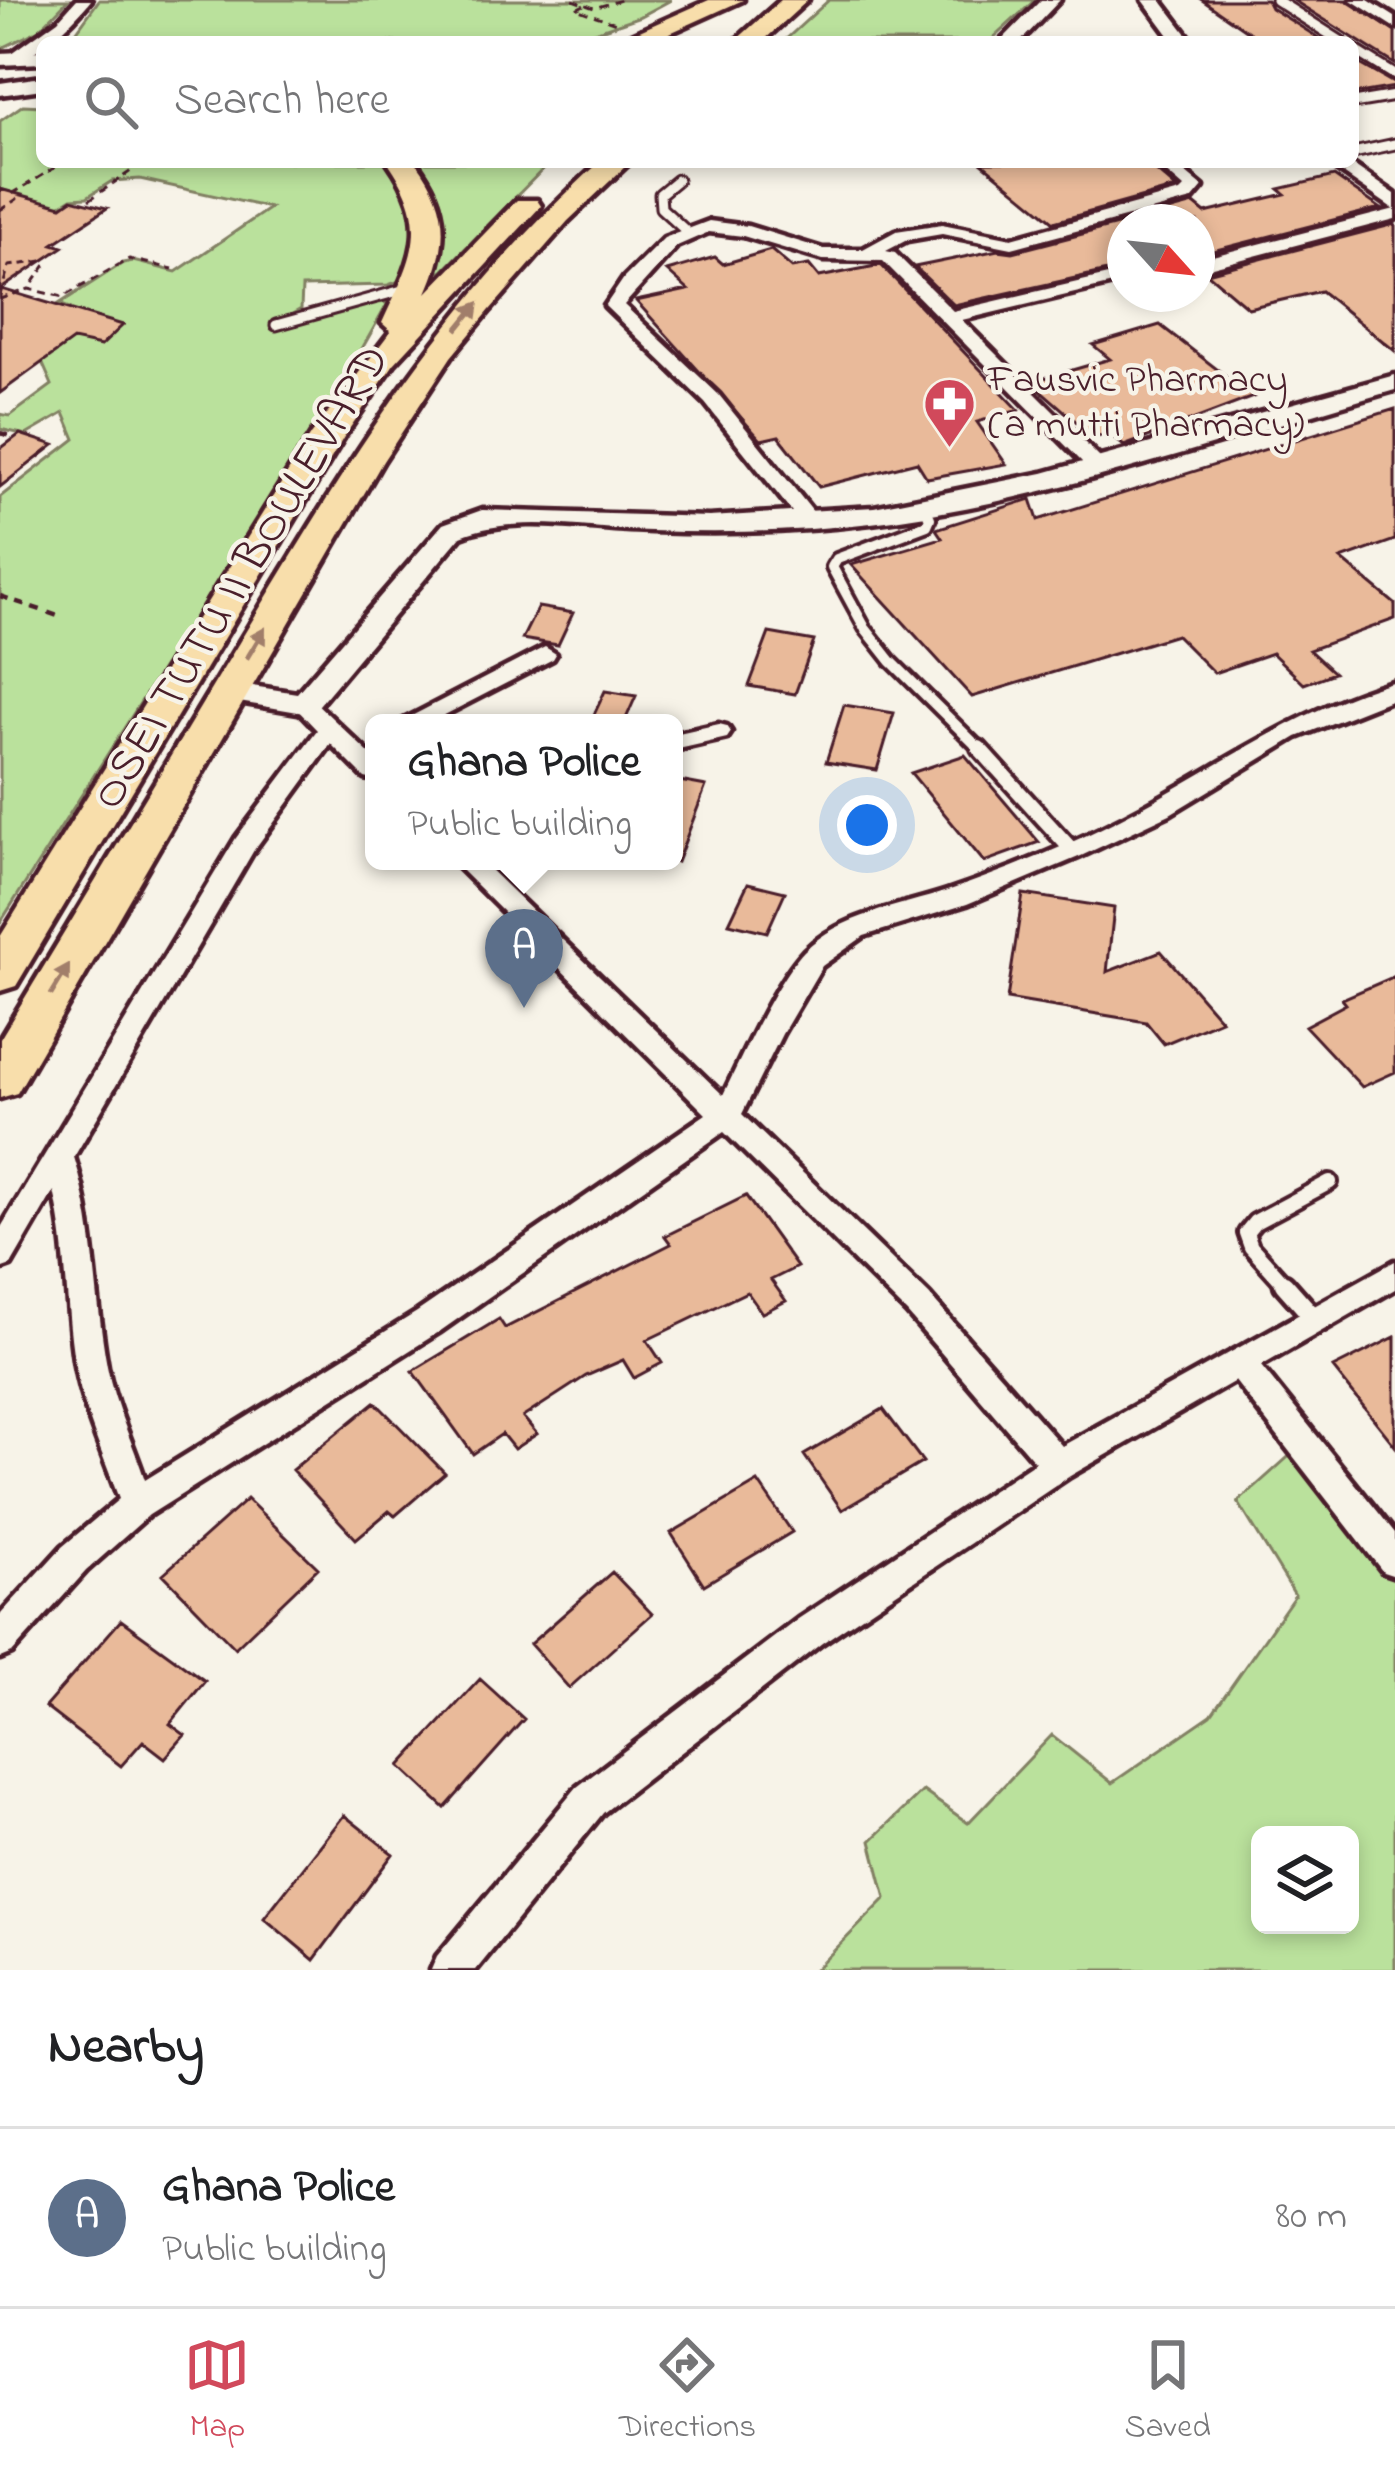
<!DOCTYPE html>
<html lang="en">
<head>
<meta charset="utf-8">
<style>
	body { margin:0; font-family:"Indie Flower",sans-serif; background:#f2f2f2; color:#202124 }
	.controls { position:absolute; right:36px; bottom:36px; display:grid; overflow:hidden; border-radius:18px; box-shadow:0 6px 18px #0003 }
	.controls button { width:108px; height:108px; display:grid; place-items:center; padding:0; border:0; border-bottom:3px solid #e0e0e0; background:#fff; color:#202124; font:60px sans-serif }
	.compass { position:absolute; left:1107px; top:204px; width:108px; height:108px; border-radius:50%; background:#fff; box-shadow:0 6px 18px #0003; rotate:117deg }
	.you { position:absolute; left:867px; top:825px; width:42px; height:42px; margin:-30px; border:9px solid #fff; border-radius:50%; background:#1a73e8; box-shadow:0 0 0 18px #1a73e833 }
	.badge { display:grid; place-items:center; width:78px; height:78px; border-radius:50%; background:#d1495b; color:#fff; font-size:39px; font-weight:700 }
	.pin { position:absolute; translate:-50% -99px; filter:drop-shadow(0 3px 6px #0008) }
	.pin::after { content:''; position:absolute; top:63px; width:42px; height:36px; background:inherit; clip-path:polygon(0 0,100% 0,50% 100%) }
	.popup { position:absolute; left:365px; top:714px; width:318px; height:156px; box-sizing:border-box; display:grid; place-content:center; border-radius:18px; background:#fff; filter:drop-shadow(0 3px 9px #0005); font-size:39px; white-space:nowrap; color:#757577 }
	.popup b { font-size:45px; color:#202124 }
	.popup::after { content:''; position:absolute; left:50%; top:100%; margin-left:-24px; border:24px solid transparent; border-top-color:#fff }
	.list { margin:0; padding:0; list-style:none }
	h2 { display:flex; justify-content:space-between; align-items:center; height:156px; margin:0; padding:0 48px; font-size:51px }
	h2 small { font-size:39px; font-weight:400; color:#757577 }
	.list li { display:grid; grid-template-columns:78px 1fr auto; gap:36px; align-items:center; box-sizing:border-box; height:180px; padding:0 48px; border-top:3px solid #e0e0e0 }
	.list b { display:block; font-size:45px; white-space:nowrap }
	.list p { margin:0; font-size:39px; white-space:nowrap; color:#757577 }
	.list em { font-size:39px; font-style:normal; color:#757577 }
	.icon { flex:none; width:66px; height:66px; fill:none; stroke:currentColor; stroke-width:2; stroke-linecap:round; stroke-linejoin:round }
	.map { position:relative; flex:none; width:1395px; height:1970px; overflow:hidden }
	.search { position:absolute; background:#fff; box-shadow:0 6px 18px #0003; left:36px; right:36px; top:36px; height:132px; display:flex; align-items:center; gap:30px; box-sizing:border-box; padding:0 42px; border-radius:18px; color:#757577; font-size:45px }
	.sheet { height:336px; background:#fff }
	nav { display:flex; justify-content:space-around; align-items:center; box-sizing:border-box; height:168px; border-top:3px solid #e0e0e0; background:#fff; font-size:33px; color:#757577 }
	nav a { display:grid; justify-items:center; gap:6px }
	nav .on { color:#d1495b }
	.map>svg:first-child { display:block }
	.green { fill:#bae19c; stroke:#828064; stroke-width:3; fill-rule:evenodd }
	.building { fill:#e9ba9a; stroke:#4a1f2b; stroke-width:3 }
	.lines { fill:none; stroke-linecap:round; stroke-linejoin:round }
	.service-far3-casing { stroke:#4a1f2b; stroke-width:15 }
	.service-far2-casing { stroke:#4a1f2b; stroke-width:18 }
	.service-far1-casing { stroke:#4a1f2b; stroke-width:22 }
	.service-casing { stroke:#4a1f2b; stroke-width:27 }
	.minor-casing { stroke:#4a1f2b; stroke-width:9 }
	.tertiary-casing { stroke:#4a1f2b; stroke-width:9 }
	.trunk-casing { stroke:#4a1f2b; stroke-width:9 }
	.path-far1 { stroke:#4a1f2b; stroke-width:3; stroke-dasharray:8 6; stroke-linecap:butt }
	.path { stroke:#4a1f2b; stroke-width:4.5; stroke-dasharray:9 8; stroke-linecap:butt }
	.service-far3 { stroke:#f7f3e8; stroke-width:9 }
	.service-far2 { stroke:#f7f3e8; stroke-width:10 }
	.service-far1 { stroke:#f7f3e8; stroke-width:14 }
	.service { stroke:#f7f3e8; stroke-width:18 }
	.minor { fill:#f7f3e8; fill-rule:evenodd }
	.tertiary { fill:#f7f3e8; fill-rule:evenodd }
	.trunk { fill:#f8deab; fill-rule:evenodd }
	.oneway { fill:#a17e6b }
	.labels { text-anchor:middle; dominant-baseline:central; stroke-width:9; stroke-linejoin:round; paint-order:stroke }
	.far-poi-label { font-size:39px; fill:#4a1f2b; stroke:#f7f3e8; text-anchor:start }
	.street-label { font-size:48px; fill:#4a1f2b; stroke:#f7f3e8 }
</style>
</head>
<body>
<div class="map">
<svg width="1395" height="1970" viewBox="0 0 1395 1970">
	<rect width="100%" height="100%" fill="#f7f3e8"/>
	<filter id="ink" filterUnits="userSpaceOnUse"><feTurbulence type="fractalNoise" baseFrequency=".00833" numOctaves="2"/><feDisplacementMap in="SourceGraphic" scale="24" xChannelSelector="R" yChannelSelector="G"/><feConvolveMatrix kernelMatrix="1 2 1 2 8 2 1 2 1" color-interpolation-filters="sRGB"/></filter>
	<g filter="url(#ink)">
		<path class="green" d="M0,0H68L39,30L0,49Z
			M99,0H671L641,16L566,42H69Z
			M829,0H1035L989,42H783Z
			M23,105L42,106V162H392L425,215L403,280L388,285L302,287L301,309L271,326C300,325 371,298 388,303L330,405L0,923V497L75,439L64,413L26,435L0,429V414L10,416L52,385L42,362L10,352L69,308L59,304L123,263L133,261L176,272L270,208L140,179L112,181L87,197L72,198L28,226L34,199L0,189V121Z
			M418,162H550L442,272L433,271C450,230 448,196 418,162Z
			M1295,1451L1395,1579V1970H815L886,1898L871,1841L923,1791L968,1823L1052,1735L1112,1783L1211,1715L1295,1595L1238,1502ZM1260,1835H1350V1925H1260Z"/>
		<path class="building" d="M1202,0H1267L1271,8L1325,42H1263Z
			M1293,0H1347L1395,32V64Z
			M1353,60L1395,84V87L1353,94Z
			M981,162H1146L1176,188L1054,222Z
			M1334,176L1380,208L1197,255V222L1142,218L1194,204L1205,213L1285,194L1279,189Z
			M0,189L62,206L72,199L107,208L53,244L63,247L1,289L123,325L101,346L73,340L0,393Z
			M1125,223V267L954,305L915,267L998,250L1013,252Z
			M1395,224V351L1321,291L1248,308L1207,273Z
			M771,250L792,268L809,265L819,277L881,265L1019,410L977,422L1006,464L927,478L917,462L819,487L779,436L761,440L636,301L688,290L667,271L715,257L723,264Z
			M1160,325L1253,397L1124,446L1108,433L1095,438L1031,382L1110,359L1093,345Z
			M1395,409V540L1341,559L1395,604V619L1309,650L1334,673L1304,684L1272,653L1214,673L1176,635L972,697L851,565L942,538L936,529L1031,499L1038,520Z
			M20,434L54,445L0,487V449Z
			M538,607L573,613L558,645L522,639Z
			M769,633L814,641L795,694L749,686Z
			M605,691L636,696L624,723H590Z
			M844,705L894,713L877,770L826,762Z
			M965,755L1039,842L984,862L911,773Z
			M674,780L706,786L677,862L674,861Z
			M748,883L785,892L767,932L729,923Z
			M1023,894L1114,908L1107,972L1161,951L1221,1020L1164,1044L1146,1022L1007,999Z
			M1395,976V1072L1362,1087L1305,1026L1346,1004L1342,999Z
			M746,1196L797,1267L771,1280L786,1301L762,1313L747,1292L647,1340L662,1363L634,1378L623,1360L586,1376L523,1417L537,1434L514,1449L502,1434L473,1454L413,1371L499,1319L505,1328L671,1244L665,1236Z
			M1395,1337V1446L1333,1368Z
			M375,1402L445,1473L395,1516L389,1511L356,1539L292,1470Z
			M883,1409L923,1462L842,1510L804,1455Z
			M758,1482L792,1532L704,1585L671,1533Z
			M247,1499L318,1568L235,1648L163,1574Z
			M612,1572L652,1614L569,1688L530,1644Z
			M121,1620L205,1681L170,1724L185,1735L165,1758L143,1741L121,1766L45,1707Z
			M480,1679L524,1719L445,1808L400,1766Z
			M344,1815L393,1854L314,1960L264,1918Z"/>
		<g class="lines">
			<defs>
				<path id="service-far3" d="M1276,0L1342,42
					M1353,49L1395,75
					M1353,103L1395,96
					M1353,153L1395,144
					M677,180L660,194L661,208L685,230
					M276,325L413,287"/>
				<path id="service-far2" d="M924,507L930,518L927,525L837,559L832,567L865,628L891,661L982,751"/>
				<path id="service-far1" d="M979,748L1072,850
					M1287,1287L1251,1247L1246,1233L1255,1222L1330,1182"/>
				<path id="service" d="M1284,1284L1315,1319"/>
				<path id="minor" d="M76,0H91C75,20 36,60 12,59V53L58,20Z
					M1351,0H1368L1395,17V28Z
					M1154,162H1173L1203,187L1192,200L1012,248L942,234L907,240L886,251L895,253L953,311L1125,271V281L962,320L1105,463V471H1091L883,261L823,260L743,236L709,232L677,246L624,305L719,395L818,518L807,524L800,522L705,403L605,306L624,278L664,238L709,221L748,226L823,249H863L896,231L942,224L1012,238L1180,192L1184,188Z
					M1395,209V219L1197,271V260Z
					M545,647L556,654L553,659L429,723H398Z
					M1395,681V698L1297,737L1170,814L1081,856L967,904L864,936L822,966L782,1034L742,1114L929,1295L1062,1446L1395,1261V1289L1261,1366L1395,1533V1576L1383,1572L1235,1381L1070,1476L822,1643L603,1813L476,1970H431L437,1956L577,1787L798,1619L1035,1462L907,1313L724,1132L439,1332L149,1515L86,1571L12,1653L0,1658V1615L62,1547L119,1499C104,1456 83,1411 75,1366C65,1308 68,1248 54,1191L11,1265L0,1269V1229L236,838L317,730L292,704L296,699H312L374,758V780L365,778L331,744L254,850L74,1157C96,1225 94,1296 107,1366C114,1405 133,1443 145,1480L417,1312L706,1114L452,861H481L723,1095C743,1055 774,983 804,951C841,914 899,907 947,891C1017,867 1092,836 1157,799C1235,755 1308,706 1395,681Z
					M719,724L727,726L731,732L727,738L674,750V734Z"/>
				<path id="tertiary" d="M1041,0H1060L1020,42H1000Z
					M1143,0H1161L1193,42H1174Z
					M42,51V63L0,65V53Z
					M42,77V89L0,95V83Z
					M1326,162H1349L1395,194V210Z
					M1395,375V390C1223,439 1049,501 871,523C798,532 725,534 651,531C589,530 519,513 461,536L314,711L304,713L227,700L213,691L227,682L297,693L443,524L482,510L709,517L874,507L1043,473Z"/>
				<path id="trunk" d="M709,0H743L650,42H615Z
					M781,0H808L762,42H734Z
					M388,162H416C450,207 449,243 427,293L517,200H537L541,206L394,364L345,435L16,986L0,991V937L311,435L391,331L382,323C412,258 433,226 388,162Z
					M600,162H630L568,221L490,310L451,357L383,461L17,1093L0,1098V1039C80,907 160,774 240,641C349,461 441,305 600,162Z"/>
			</defs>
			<use href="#service-far3" class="service-far3-casing"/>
			<use href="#service-far2" class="service-far2-casing"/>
			<use href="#service-far1" class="service-far1-casing"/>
			<use href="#service" class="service-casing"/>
			<use href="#minor" class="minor-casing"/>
			<use href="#tertiary" class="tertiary-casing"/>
			<use href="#trunk" class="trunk-casing"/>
			<path class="path-far1" d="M573,0L594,8L621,0
				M584,5L576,9L616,23
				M579,42L600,35
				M89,200L134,169L137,162
				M0,210L17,199L12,194L64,162
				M0,295L9,266L43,261L46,265L29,289
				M0,299L29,289L63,297L129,259L173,269"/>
			<path class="path" d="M0,433L11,436
				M0,596L61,617"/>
			<use href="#service-far3" class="service-far3"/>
			<use href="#service-far2" class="service-far2"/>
			<use href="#service-far1" class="service-far1"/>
			<use href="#service" class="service"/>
			<use href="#minor" class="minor"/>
			<use href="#tertiary" class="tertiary"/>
			<use href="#trunk" class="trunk"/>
		</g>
		<defs><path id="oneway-solid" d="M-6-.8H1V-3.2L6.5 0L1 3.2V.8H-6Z" transform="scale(3)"/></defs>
		<g class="oneway">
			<use href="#oneway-solid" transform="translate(468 316) rotate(-51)"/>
			<use href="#oneway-solid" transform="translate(256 643) rotate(-59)"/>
			<use href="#oneway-solid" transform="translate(60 980) rotate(-59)"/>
		</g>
	</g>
	<defs>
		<symbol id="pharmacy-pin" viewBox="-11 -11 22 30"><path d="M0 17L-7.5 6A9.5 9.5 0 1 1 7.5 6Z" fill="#d1495b" stroke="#f7f3e8"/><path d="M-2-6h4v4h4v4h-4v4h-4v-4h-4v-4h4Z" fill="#fff"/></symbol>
	</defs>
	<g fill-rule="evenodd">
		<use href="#pharmacy-pin" x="920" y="374" width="59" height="81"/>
	</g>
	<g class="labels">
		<g class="far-poi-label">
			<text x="988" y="381">Fausvic Pharmacy<tspan x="988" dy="45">(a mutti Pharmacy)</tspan></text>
		</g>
		<g class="street-label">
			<text transform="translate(242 578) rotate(-59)">OSEI TUTU II BOULEVARD</text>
		</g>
	</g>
</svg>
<div class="controls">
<button><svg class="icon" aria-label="layers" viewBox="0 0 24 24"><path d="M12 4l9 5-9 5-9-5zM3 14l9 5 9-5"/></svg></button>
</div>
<svg class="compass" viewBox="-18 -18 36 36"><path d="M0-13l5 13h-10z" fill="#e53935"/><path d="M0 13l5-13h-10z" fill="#757577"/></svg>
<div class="you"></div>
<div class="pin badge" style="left:524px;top:1008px;background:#5c6f8a">A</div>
<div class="popup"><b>Ghana Police</b>Public building</div>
<div class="search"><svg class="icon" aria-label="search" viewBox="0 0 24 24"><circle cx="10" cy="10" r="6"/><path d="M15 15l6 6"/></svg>Search here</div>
</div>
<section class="sheet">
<h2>Nearby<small></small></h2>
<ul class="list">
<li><span class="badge" style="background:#5c6f8a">A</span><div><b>Ghana Police</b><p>Public building</p></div><em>80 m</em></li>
</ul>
</section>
<nav>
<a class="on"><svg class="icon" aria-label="map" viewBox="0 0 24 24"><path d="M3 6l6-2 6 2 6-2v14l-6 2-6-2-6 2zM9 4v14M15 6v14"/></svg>Map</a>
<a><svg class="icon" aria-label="directions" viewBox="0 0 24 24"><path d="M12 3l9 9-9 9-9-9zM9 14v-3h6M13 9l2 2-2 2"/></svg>Directions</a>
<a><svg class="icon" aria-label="saved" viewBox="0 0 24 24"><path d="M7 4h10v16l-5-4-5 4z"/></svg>Saved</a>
</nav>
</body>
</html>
